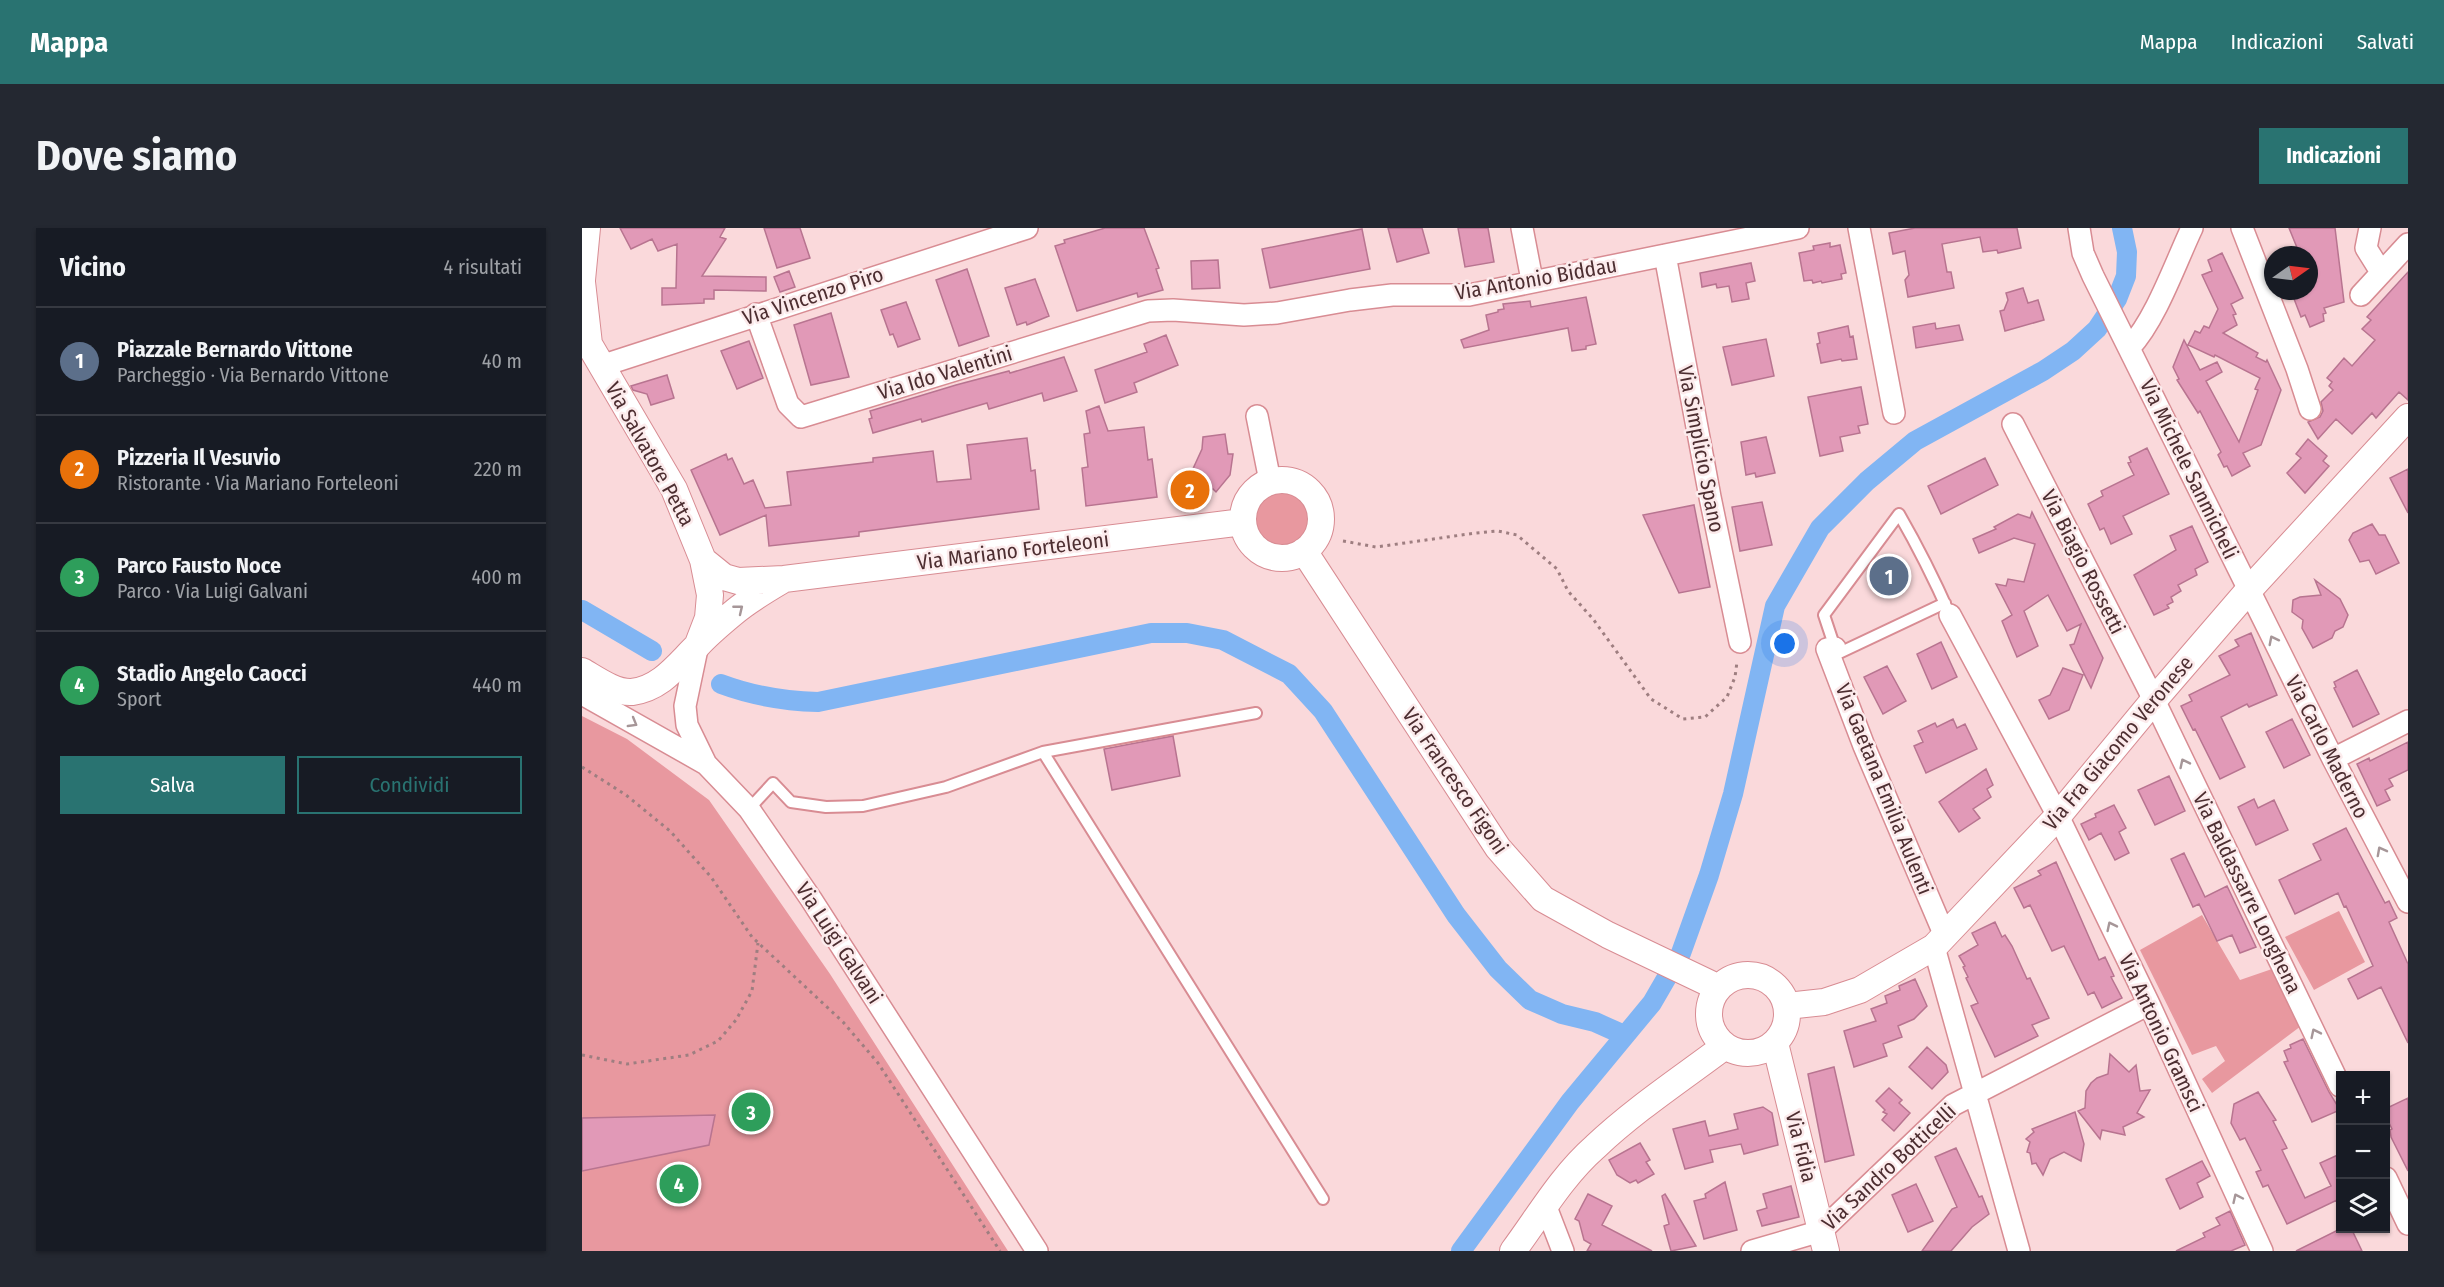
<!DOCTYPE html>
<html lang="it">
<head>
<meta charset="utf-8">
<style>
	body { margin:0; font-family:"Fira Sans Condensed",sans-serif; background:#242831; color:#f1f3f6 }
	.controls { position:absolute; right:18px; bottom:18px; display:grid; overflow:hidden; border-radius:0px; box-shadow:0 2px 4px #0004 }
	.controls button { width:54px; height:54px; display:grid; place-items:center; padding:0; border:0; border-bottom:2px solid #363941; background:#171b24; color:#f1f3f6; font:30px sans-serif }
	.compass { position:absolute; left:1682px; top:18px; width:54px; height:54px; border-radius:50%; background:#171b24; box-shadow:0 2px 4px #0004; rotate:76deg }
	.you { position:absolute; left:1203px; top:416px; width:21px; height:21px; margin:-15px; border:4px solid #fff; border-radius:50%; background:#1a73e8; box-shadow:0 0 0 9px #1a73e833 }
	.badge { display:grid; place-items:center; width:39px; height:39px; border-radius:50%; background:#297371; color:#fff; font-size:20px; font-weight:700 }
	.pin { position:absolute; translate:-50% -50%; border:3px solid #fff; box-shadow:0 2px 6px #0006 }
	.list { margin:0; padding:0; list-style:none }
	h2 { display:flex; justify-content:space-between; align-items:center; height:78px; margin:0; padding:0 24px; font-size:26px }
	h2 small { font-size:20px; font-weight:400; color:#9ea1a6 }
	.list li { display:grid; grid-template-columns:39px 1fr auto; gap:18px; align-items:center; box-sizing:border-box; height:108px; padding:0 24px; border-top:2px solid #363941 }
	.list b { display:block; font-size:22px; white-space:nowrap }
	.list p { margin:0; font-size:20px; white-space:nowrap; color:#9ea1a6 }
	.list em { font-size:20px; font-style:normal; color:#9ea1a6 }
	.actions { display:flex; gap:12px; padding:18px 24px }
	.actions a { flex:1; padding:14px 0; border:2px solid #297371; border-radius:0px; text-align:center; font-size:21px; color:#297371 }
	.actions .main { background:#297371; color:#fff }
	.icon { flex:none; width:33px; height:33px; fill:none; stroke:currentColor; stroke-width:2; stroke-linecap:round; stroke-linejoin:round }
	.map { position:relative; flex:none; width:1826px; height:1023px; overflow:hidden; border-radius:0px }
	header { display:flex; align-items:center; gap:36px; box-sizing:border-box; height:84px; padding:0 30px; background:#297371; color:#fff }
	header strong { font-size:28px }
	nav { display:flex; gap:33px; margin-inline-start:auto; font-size:21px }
	.intro { display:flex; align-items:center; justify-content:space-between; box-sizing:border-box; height:144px; padding:0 36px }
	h1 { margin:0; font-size:42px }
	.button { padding:15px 27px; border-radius:0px; background:#297371; color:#fff; font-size:21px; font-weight:700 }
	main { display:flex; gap:36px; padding:0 36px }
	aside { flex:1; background:#171b24; border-radius:0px; box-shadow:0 2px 4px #0004 }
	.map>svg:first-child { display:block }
	.green { fill:#e8989f }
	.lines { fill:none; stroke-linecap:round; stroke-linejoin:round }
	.canal { stroke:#81b5f3; stroke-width:20 }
	.building { fill:#e199b7; stroke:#b87490; stroke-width:1.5 }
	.service-casing { stroke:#d88c93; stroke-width:14 }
	.minor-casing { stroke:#d88c93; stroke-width:24 }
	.tertiary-casing { stroke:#d88c93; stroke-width:28 }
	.path { stroke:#9e7e80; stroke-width:3; stroke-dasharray:3 4.5; stroke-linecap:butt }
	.service { stroke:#fff; stroke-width:10 }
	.minor { stroke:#fff; stroke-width:21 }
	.tertiary { stroke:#fff; stroke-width:26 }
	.oneway { stroke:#a69698 }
	.labels { text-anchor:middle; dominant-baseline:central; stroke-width:5; stroke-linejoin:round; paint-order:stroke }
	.street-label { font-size:21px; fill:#4d2e31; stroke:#fcebec }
</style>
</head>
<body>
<header>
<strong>Mappa</strong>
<nav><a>Mappa</a><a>Indicazioni</a><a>Salvati</a></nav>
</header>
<div class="intro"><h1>Dove siamo</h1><a class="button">Indicazioni</a></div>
<main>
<aside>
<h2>Vicino<small>4 risultati</small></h2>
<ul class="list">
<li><span class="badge" style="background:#5c6f8a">1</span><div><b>Piazzale Bernardo Vittone</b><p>Parcheggio · Via Bernardo Vittone</p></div><em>40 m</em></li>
<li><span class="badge" style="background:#e8710a">2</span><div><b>Pizzeria Il Vesuvio</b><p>Ristorante · Via Mariano Forteleoni</p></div><em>220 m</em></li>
<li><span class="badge" style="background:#2e9e5b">3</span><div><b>Parco Fausto Noce</b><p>Parco · Via Luigi Galvani</p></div><em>400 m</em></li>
<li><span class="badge" style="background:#2e9e5b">4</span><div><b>Stadio Angelo Caocci</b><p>Sport</p></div><em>440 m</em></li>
</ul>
<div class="actions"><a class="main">Salva</a><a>Condividi</a></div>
</aside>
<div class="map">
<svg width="1826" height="1023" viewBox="0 0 1826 1023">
	<rect width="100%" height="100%" fill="#fad9db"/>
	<path class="green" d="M671 291a29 29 0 1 1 58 0a29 29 0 1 1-58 0Z
		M0,488L45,511L127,572L248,746L426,1023H0Z
		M1757,683L1783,734L1732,762L1703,709Z
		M1620,687L1658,752L1690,741L1719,798L1630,865L1620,851L1643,833L1634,818L1610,827L1558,722Z"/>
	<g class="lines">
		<path class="canal" d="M0,382L70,423
			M139,456C171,468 202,473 236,474L569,405H605L641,412L707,446L741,483L874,687L916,741L948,772L980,786L1013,794L1042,807
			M879,1023L988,874L1070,775L1099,725L1127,647L1151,566L1193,378L1238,300L1285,253L1333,213L1461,143L1491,123L1515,101L1535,71L1544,48L1545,24L1540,0"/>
	</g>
	<path class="building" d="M38,0H143L138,9L144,11L120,48L184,49V63L132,62V71H122V75L80,77V60H94L95,16L76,23L70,11L49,21Z
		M182,0H218L228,30L195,40Z
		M523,0H562L577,40L574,41L581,62L556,69L555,65L495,83L473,18L483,15L482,12Z
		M806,0H840L847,25L815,34Z
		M876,0H906L912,34L883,39Z
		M1333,0H1435L1439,20L1416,25L1415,22L1401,24L1398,9L1360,16L1365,44H1369L1372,60L1326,69L1323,52L1327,47L1323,23L1311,26L1307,5Z
		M1707,0H1753L1762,74L1742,80L1744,85L1741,86L1742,93L1728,99L1723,87L1719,89L1709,63H1727V27H1718Z
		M780,1L788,41L688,60L680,21Z
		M1248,15V19L1258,17L1264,45L1259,46L1260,51L1240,55L1239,53L1231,55L1230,52L1222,53L1217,25L1232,22L1231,18Z
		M1640,25L1661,70L1649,76L1654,86L1651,87L1655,97L1641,105L1676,125L1674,129L1684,134L1685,132L1699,162L1679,217L1661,225L1668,238L1650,248L1645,238L1642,239L1636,227L1639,224L1618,183L1616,185L1595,152L1597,151L1591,139L1602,112L1618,142L1635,134L1640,144L1624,153L1657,214L1676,162L1673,161L1678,150L1633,127L1632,129L1606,117L1613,103L1618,105L1622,98L1627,100L1636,81L1620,47L1630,43L1626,32Z
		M636,32L638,60L610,61L609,33Z
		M1169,35L1173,53L1164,55L1167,71L1150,74L1147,58L1135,60L1134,56L1120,59L1118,45Z
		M385,41L407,108L377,118L354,52Z
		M207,43L213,59L198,64L192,49Z
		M1826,44V172L1817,164L1794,190L1790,185L1770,206L1754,191L1736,211L1726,194L1738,189L1741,183L1739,174L1751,162L1747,158L1750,154L1745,150L1762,130L1770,138L1793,112L1780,101L1789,92L1785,89Z
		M453,51L467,88L445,97L444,94L435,97L423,60Z
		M1441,60L1446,75L1456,72L1462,92L1423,103L1418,83L1422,82L1426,72L1424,65Z
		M1004,69L1014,116L1004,118V121L990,123L986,100L882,120L879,112L907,102L904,87L916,84V82L922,81L921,76L948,73L949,79Z
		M324,74L338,111L316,119L311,106L308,107L299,82Z
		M249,85L267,149L229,157L212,97Z
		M1353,95L1354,101L1377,97L1381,112L1334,120L1331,99Z
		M1266,98L1268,109L1271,108L1275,131L1260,133L1259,131L1239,135L1235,116L1238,115L1236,105Z
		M584,107L596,137L552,155L555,164L523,175L513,142L565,124L562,116Z
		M1184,111L1192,148L1150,157L1141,119Z
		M167,113L181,150L155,161L139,123Z
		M482,129L495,163L462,173L460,165L407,181L405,175L340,194L339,191L291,205L287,191L290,190L288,183L374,157L427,143L428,145Z
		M85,147L92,170L69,177L65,166L51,162L49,158Z
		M1279,159L1286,196L1276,198L1278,205L1258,209L1261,223L1238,228L1226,169Z
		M517,178L526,203L562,199L566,232L570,231L575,269L504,278L500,240L506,239L502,206L508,205L504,183Z
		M643,206L646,226H651L648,247L634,264L631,261L618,268L606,270L604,246L609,245L620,221L621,209Z
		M1184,209L1193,245L1174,249L1173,245L1164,247L1159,214Z
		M445,210L449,243L453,242L457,281L277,304V308L187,318L184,287L138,307L109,242L144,226L146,232L150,230L162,256L171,252L183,280L209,277L205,244L291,234V230L351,223L355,254L389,251L385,217Z
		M1726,211L1745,228L1741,233L1747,238L1723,265L1705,245L1719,230L1714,226Z
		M1565,220L1587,266L1541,288L1550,306L1529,316L1522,300L1518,302L1506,276L1521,268L1519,263L1552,247L1546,235L1549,234L1547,229Z
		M1403,230L1416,257L1359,286L1346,258Z
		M1826,241V285L1808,250Z
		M1180,274L1190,317L1158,323L1150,279Z
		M1112,277L1128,359L1097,365L1061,287Z
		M1450,284L1521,430L1509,460L1488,417L1492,416L1499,396L1485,403L1466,367L1442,383L1456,418L1435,429L1429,415L1420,393L1430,387L1414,356L1424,358L1426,351L1442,354L1453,316L1432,310L1397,325L1391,311L1414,301L1412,299L1436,286L1448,290Z
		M1790,296L1797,307H1803L1817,335L1794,346L1787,332L1778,334L1767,312L1771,305Z
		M1610,298L1626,334L1613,341L1615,347L1596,357L1599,363L1589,369L1591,374L1585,377L1587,380L1572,387L1552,347L1594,322L1588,308Z
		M1733,352L1758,371L1766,387L1761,399L1753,403L1750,410L1731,420L1720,400L1721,392L1710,384L1711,372L1718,369L1739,367Z
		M1669,405L1695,467L1667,479L1665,476L1639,489L1663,539L1638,551L1613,501L1611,502L1599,478L1610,473L1607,467L1648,447L1637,428L1657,418L1653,412Z
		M1359,414L1375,449L1350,461L1335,426Z
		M1305,438L1324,473L1301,486L1282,449Z
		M1481,440L1501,447L1487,482L1467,491L1457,472L1468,467Z
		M1775,442L1797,486L1771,499L1752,460L1754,459L1752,454Z
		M1371,491L1375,500L1383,496L1395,521L1344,545L1332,518L1341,514L1336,503L1353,495L1355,499Z
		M1710,491L1728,527L1702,540L1684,504Z
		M591,508L598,548L530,562L522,521Z
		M1826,514V542L1807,551L1811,558L1803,562L1808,572L1795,578L1775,536L1787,530L1788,533Z
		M1404,541L1411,557L1405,561L1409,569L1391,581L1398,590L1377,604L1357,574Z
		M1587,548L1603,583L1573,597L1556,562Z
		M1672,571L1676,580L1692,572L1706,602L1674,617L1656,579Z
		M1532,577L1544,600L1537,604L1547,625L1533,632L1519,605L1507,612L1499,596L1514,589L1513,586Z
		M1764,600L1803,675L1807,673L1815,690L1807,694L1826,736V815L1799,759L1776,771L1766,751L1791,738L1764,678L1762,679L1756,665L1713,686L1697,652L1739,632L1731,616Z
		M1602,625L1623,669L1645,658L1674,719L1658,725L1650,707L1635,713L1617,676L1611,679L1589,631Z
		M1474,634L1517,732L1523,729L1532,748L1529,749L1540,770L1520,780L1512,764L1506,767L1482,718L1470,723L1448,677L1442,680L1432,660L1459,647L1456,643Z
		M1413,694L1420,709L1423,707L1430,718L1445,751L1448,750L1467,790L1450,797L1456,808L1413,829L1389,778L1396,775L1384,750L1386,749L1381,739L1383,738L1377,728L1396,717L1390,705Z
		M1333,751L1345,778L1332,791L1316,798L1320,809L1301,816L1305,828L1272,839L1262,803L1294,793L1289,781L1305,775L1303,768L1318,762L1317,758Z
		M1721,811L1747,864L1758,882L1730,894L1702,834L1706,833L1702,823L1709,820L1708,817Z
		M1345,819L1364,837L1366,844L1350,861L1327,839Z
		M1528,826L1547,844L1554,837L1558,863L1568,862L1555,885L1562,889L1541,899L1543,907L1520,902L1518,911L1496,883L1503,880L1504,863L1509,855L1515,850L1526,846Z
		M1252,839L1272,927L1243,934L1226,846Z
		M1307,860L1320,872L1317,875L1328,885L1312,903L1300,892L1305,886L1301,884L1303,882L1294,873Z
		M1676,864L1694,892L1691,893L1705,920L1700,922L1723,970L1749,958L1738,935L1758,926V979L1755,972L1705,996L1686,957L1681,959L1674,944L1679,942L1663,910L1658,912L1649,895L1652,876Z
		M1826,870V943L1809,909L1808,902L1810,901L1803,887V881Z
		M1181,879L1190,885L1196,917L1162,926L1159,916L1128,922L1131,934L1103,941L1091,901L1123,893L1127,908L1156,901L1152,886Z
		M1493,884L1502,916L1499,933L1482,924L1468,931L1461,947L1454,935L1450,936L1448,925L1445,924L1448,914L1444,911L1452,904L1450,901Z
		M133,887L127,917L0,943V890Z
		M1058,915L1068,932L1064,934L1072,946L1056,955L1054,952L1048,955L1035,947L1027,932Z
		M1374,920L1397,969L1400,968L1407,986L1390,999L1369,1023H1340L1370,981L1375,979L1353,929Z
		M1620,933L1628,948L1615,955L1621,969L1598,981L1584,951Z
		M1143,954L1155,1002L1122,1011L1112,973L1124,970L1123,966Z
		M1334,956L1351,993L1326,1004L1310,967Z
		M1209,958L1217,989L1180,998L1175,983L1185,980L1181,966Z
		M1006,966L1030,978L1020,997L1070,1023H1005L1009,1016L1002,1012L997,993L993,991Z
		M1083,966L1114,1018L1089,1023L1082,998L1087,996L1080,968Z
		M1648,983L1663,1017L1649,1023H1594L1623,1009L1621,1005L1638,997L1634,990Z
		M1760,1000H1769L1780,1023H1714Z"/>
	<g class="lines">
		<defs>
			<path id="service" d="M1363,375L1255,426L1242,387L1317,286C1336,319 1353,353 1368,387
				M461,524L741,971
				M167,581L191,555L209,574L244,579L281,578L364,559L461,524L674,485"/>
			<path id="minor" d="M940,0L950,52
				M1277,0L1312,185
				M1497,0L1501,25L1511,48L1751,531L1826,674
				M1660,0L1715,141L1728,181
				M1788,0L1784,20L1799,44
				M1083,27L1128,269L1158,414
				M1779,67L1826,16
				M174,86L206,176L219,189L566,83L591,82L662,87L695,85L768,72L810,67H887L1216,0
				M1548,119C1574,91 1593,36 1610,0
				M19,138L445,0
				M675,188L688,253
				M1431,196L1572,472L1758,858
				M1368,387L1476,588L1567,776L1680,1023
				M116,416L103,478L105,497L124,536
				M1253,420L1245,421L1282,518L1363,708
				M0,466L124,536L167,581L229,671L455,1023
				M1751,531L1826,493
				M1352,719L1437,1023
				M1804,950L1826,996
				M964,979L981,1023
				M1170,1023L1239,1003L1371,877L1567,776"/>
			<path id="tertiary" d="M0,52L5,0
				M0,54L7,116L92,261L121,332L128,367L126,390L116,416
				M661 291a39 39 0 1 1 78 0a39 39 0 1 1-78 0Z
				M722,323L916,620L961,671L1026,707L1137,760
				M121,332L142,349L156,353L202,351L661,294
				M0,443C14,451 33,465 50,464C80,460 96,436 116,417C126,406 138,396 150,386C165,373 182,363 199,353
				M1127 786a39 39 0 1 1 78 0a39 39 0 1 1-78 0Z
				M1205,778L1242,774L1278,762L1352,719L1476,588L1572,472L1666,363L1826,189
				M1193,815L1244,1023
				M931,1023C957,988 980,948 1013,919C1052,882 1099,851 1143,818"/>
		</defs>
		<use href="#service" class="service-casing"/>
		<use href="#minor" class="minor-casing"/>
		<use href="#tertiary" class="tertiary-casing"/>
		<path class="path" d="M761,313L794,319L894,305L916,303L935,307L975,341L986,363L1011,391L1069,471L1101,491L1123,489L1145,469L1153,449L1155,434
			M0,539L44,567L88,603L129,649L170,709L261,794L296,835L418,1023
			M0,827L45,836L107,827L136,813L154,792L170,763L176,715"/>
		<use href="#service" class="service"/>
		<use href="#minor" class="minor"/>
		<use href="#tertiary" class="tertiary"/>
	</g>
	<defs><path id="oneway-chevron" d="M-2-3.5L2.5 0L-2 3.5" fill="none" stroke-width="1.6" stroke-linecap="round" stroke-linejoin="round" transform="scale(1.5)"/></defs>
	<g class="oneway">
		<use href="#oneway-chevron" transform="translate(157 381) rotate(-39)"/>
		<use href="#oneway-chevron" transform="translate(1691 412) rotate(-117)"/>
		<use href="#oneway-chevron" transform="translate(51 495) rotate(30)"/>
		<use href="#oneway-chevron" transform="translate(1602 535) rotate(-116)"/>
		<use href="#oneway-chevron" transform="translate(1799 623) rotate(-118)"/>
		<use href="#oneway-chevron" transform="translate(1529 698) rotate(-116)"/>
		<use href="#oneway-chevron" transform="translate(1733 805) rotate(-116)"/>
		<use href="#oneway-chevron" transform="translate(1655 970) rotate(-115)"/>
	</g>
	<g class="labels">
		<g class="street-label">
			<text transform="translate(954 51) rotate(-10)">Via Antonio Biddau</text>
			<text transform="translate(231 68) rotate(-18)">Via Vincenzo Piro</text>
			<text transform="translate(363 145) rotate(-17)">Via Ido Valentini</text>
			<text transform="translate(1119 221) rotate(79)">Via Simplicio Spano</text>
			<text transform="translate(68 226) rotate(61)">Via Salvatore Petta</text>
			<text transform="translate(1607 241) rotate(64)">Via Michele Sanmicheli</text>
			<text transform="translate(431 323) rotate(-7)">Via Mariano Forteleoni</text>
			<text transform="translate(1501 334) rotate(63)">Via Biagio Rossetti</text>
			<text transform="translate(1536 515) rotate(-50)">Via Fra Giacomo Veronese</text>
			<text transform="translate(1745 519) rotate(63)">Via Carlo Maderno</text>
			<text transform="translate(873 553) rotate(56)">Via Francesco Figoni</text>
			<text transform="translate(1302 561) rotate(68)">Via Gaetana Emilia Aulenti</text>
			<text transform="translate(1665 665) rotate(64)">Via Baldassarre Longhena</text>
			<text transform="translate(257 715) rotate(57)">Via Luigi Galvani</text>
			<text transform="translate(1579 805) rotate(65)">Via Antonio Gramsci</text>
			<text transform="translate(1219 919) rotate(76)">Via Fidia</text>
			<text transform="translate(1307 939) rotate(-43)">Via Sandro Botticelli</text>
		</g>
	</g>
</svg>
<div class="controls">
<button>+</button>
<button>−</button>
<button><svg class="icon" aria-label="layers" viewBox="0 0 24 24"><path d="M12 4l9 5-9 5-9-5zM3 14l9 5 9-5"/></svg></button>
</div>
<svg class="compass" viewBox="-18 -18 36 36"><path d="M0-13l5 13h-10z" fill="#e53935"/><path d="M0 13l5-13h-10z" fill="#9ea1a6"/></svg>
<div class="you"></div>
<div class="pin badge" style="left:1307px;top:348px;background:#5c6f8a">1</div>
<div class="pin badge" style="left:608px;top:262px;background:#e8710a">2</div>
<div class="pin badge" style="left:169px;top:884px;background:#2e9e5b">3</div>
<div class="pin badge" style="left:97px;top:956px;background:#2e9e5b">4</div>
</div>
</main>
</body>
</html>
